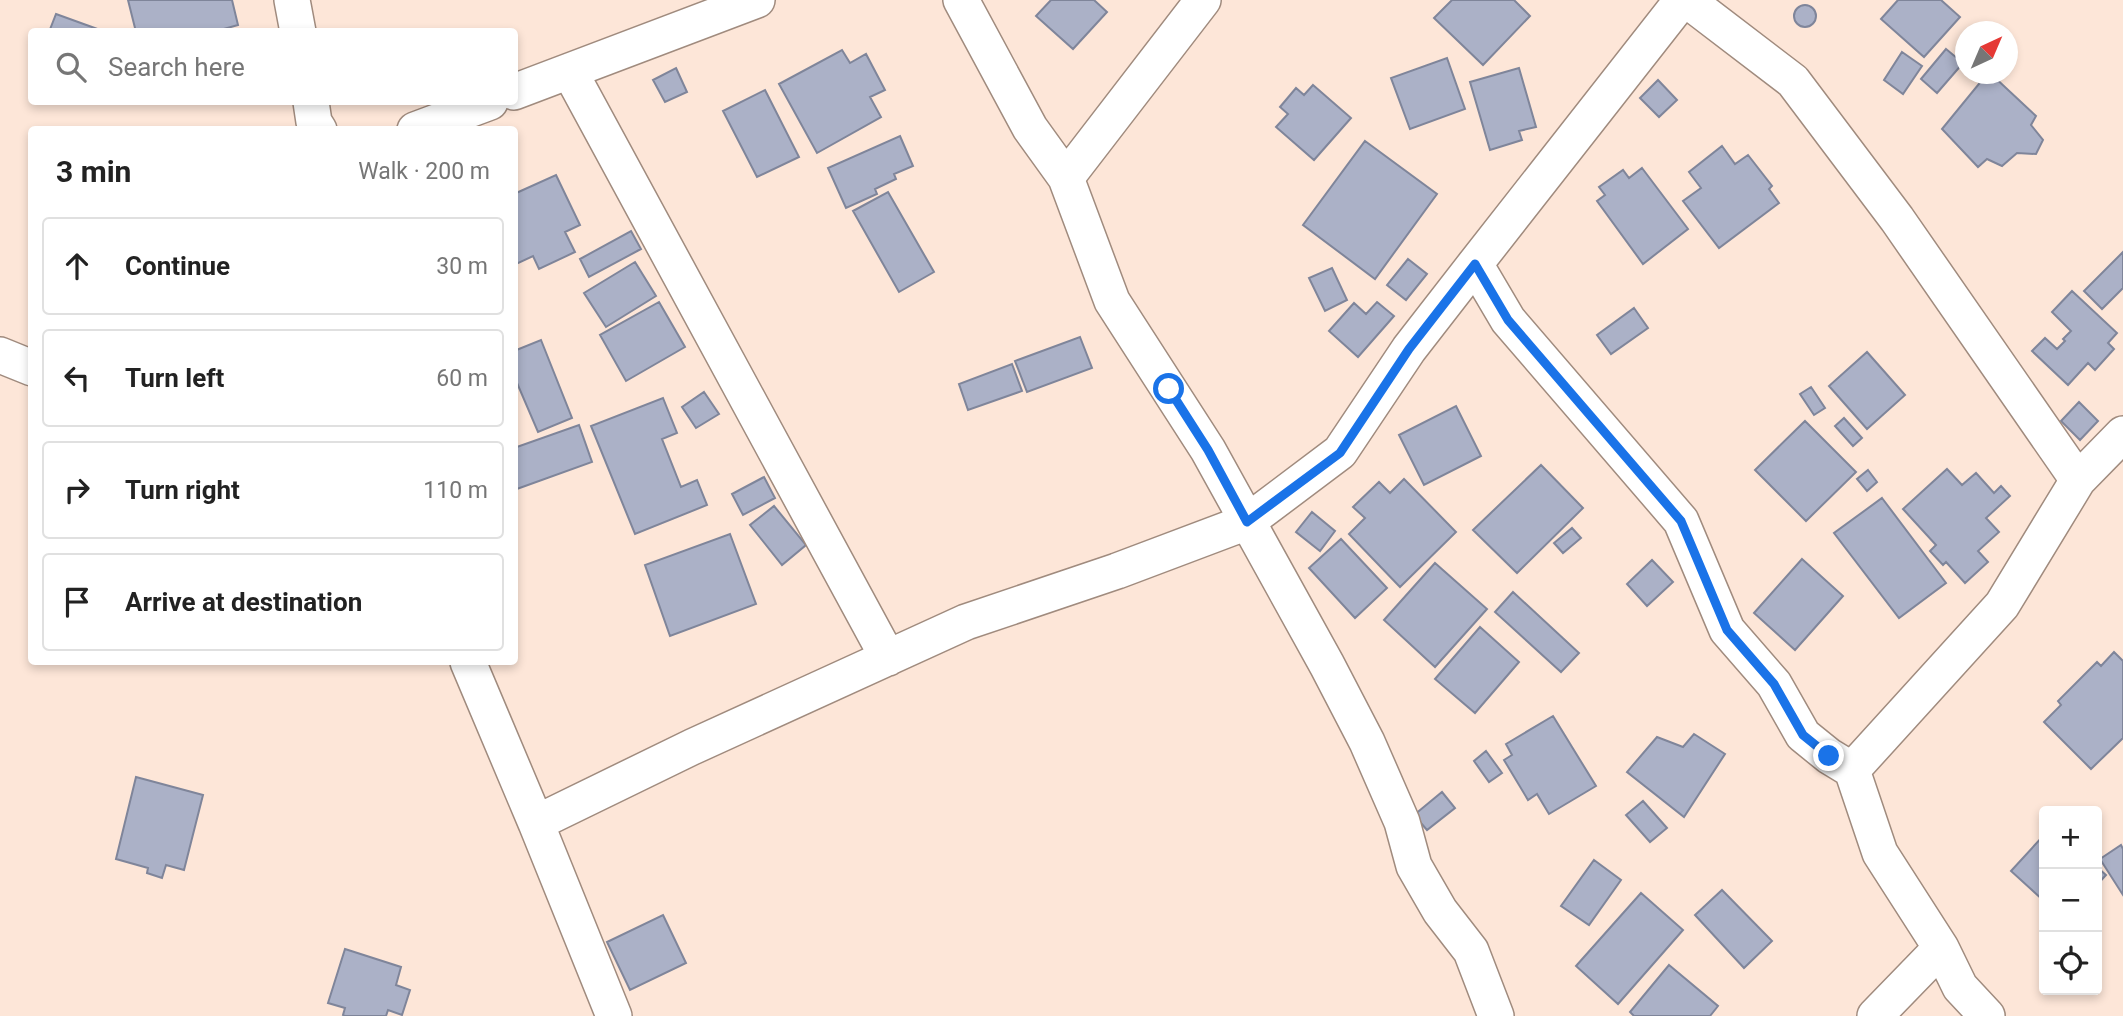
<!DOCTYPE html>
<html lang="en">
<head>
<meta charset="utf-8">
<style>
	body { margin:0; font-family:Roboto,sans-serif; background:#f6f6f6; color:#222 }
	.controls { position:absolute; right:21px; bottom:21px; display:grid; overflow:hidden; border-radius:7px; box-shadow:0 4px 10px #0003 }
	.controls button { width:63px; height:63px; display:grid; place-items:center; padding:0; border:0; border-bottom:2px solid #e0e0e0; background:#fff; color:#222; font:35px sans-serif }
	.compass { position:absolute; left:1955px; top:21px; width:63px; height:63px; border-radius:50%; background:#fff; box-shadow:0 4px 10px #0003; rotate:44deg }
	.stop { position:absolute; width:21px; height:21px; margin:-16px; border:5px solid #1a73e8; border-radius:50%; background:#fff }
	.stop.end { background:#1a73e8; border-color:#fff; box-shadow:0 2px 7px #0008 }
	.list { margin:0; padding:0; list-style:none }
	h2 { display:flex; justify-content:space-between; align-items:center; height:91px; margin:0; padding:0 28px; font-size:30px }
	h2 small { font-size:23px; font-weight:400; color:#767676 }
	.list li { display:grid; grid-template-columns:46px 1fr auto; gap:21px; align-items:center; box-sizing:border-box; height:98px; margin:0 14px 14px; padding:0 14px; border:2px solid #e0e0e0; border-radius:7px }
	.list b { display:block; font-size:26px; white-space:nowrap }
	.list em { font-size:23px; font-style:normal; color:#767676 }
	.icon { flex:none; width:38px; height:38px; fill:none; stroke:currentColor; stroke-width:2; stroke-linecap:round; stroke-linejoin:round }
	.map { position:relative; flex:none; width:2123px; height:1016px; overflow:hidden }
	.search { position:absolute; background:#fff; box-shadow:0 4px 10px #0003; left:28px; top:28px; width:490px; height:77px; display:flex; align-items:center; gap:18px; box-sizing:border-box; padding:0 24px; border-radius:7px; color:#767676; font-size:26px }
	.panel { position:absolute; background:#fff; box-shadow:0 4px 10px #0003; left:28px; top:126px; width:490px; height:539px; border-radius:7px }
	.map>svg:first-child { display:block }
	.building { fill:#abb1c7; stroke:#7f859a; stroke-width:2 }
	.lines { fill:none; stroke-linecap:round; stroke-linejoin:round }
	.minor-casing { stroke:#a08b7e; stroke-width:38 }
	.minor { stroke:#fff; stroke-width:35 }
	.route { stroke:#1a73e8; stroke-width:9 }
</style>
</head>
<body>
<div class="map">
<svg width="2123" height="1016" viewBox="0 0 2123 1016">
	<rect width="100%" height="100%" fill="#fde6d8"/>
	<path class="building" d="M128,0H232L238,25L220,30V32H136Z
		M1051,0H1094L1107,12L1073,49L1036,16Z
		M1452,0H1514L1530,16L1483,65L1434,18Z
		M1898,0H1941L1960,17L1924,57L1881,19Z
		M1794 16a11 11 0 1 1 22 0a11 11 0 1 1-22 0Z
		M56,14L103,31V32H49Z
		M1946,49L1963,63L1937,93L1921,79Z
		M842,50L850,63L866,54L885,90L870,97L881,117L817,153L779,84Z
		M1902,52L1922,66L1903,94L1884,80Z
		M1447,58L1465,109L1410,129L1391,78Z
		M676,68L687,92L665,102L653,80Z
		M1519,68L1536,127L1519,131L1522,140L1490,150L1470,82Z
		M1987,74H1991L2036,116L2031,125L2043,140L2036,154L2017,153L2002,166L1987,159L1978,167L1942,129Z
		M1658,80L1677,100L1659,117L1640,98Z
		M1313,85L1351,118L1314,160L1276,127L1288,114L1280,107L1296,88L1304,95Z
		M765,90L799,157L757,177L723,111Z
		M900,136L913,166L894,174L896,179L875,189L877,194L846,208L828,168Z
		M1365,141L1437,194L1375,279L1303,225Z
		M1722,146L1735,164L1748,155L1772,186L1769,189L1779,203L1719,248L1683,201L1701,188L1689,172Z
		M1642,168L1688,229L1643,264L1597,201L1605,195L1599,187L1623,170L1629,178Z
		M556,175L580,225L565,232L575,252L539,269L533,256L514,265V194Z
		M888,192L934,272L899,292L853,211Z
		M631,231L641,249L589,277L580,259Z
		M2123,252V288L2102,309L2084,291Z
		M1408,259L1427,274L1406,300L1387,285Z
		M635,262L656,296L606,327L584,293Z
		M1332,268L1347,300L1325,311L1309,278Z
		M2072,291L2117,333L2108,343L2114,349L2095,370L2088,363L2068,385L2032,351L2045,338L2057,349L2065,341L2063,339L2071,331L2052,312Z
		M659,302L685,347L626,381L600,335Z
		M1377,302L1394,316L1358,357L1329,331L1354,303L1366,314Z
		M1634,308L1648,328L1611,354L1597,335Z
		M1080,337L1092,368L1027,392L1015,361Z
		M541,340L572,418L538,432L514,376V351Z
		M1867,352L1905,395L1867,429L1829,386Z
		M1012,364L1022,391L968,410L959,384Z
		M1811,387L1825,408L1814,415L1800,394Z
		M704,392L719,414L696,428L682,407Z
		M663,398L677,433L662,439L681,487L697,480L707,505L635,534L591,426Z
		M2079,402L2098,421L2080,440L2061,421Z
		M1456,406L1481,456L1424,485L1399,435Z
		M1844,418L1862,438L1853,446L1835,426Z
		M1805,421L1856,472L1806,521L1755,470Z
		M579,425L592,462L514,490V448Z
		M1541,465L1583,508L1517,573L1473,530Z
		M1947,469L1962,485L1976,473L1994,493L2001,486L2010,496L1986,518L1999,532L1978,551L1988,562L1965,583L1946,562L1943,565L1930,551L1936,545L1903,509Z
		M1868,470L1877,482L1867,491L1857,479Z
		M764,477L775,498L743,515L732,494Z
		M1404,479L1456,532L1400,587L1349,534L1365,518L1353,507L1379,482L1390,493Z
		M1882,498L1946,583L1899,618L1834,533Z
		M774,506L806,545L782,565L750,525Z
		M1312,512L1335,531L1320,551L1296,532Z
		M1572,528L1581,538L1563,553L1554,543Z
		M730,534L756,604L670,636L645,565Z
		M1341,539L1387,588L1355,618L1309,568Z
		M1802,559L1843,596L1795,650L1754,613Z
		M1652,560L1673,582L1647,606L1627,584Z
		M1435,563L1487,609L1435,667L1384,620Z
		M1513,592L1579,653L1561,672L1495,612Z
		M1480,627L1519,662L1475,713L1435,679Z
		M2114,652L2123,661V738L2091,769L2044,722L2061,705L2058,701L2097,662L2101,666Z
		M1553,716L1596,786L1549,814L1537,794L1528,800L1504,760L1512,755L1506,744Z
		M1694,734L1725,754L1684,817L1627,772L1657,737L1683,747Z
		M1486,751L1502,773L1489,782L1474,761Z
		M136,777L203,795L184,870L166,865L162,878L147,873L148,868L116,859Z
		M1442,792L1455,808L1427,830L1414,815Z
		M1643,801L1667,828L1650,842L1626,815Z
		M2044,835V901L2011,871Z
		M2121,845L2123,849V895L2100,859Z
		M1594,860L1621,880L1589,925L1561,906Z
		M2097,867L2106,875L2097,885Z
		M1722,890L1772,941L1744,968L1695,915Z
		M1641,893L1683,930L1618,1004L1576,966Z
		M663,915L686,963L630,990L607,942Z
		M345,949L401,967L396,985L410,990L402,1015L388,1010L386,1016H345L343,1015L345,1008L328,1003Z
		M1669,965L1718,1006L1710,1016H1634L1630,1012Z"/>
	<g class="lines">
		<defs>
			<path id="minor" d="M292,0L298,32
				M961,0L1030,128L1066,178L1112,301L1208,450L1327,665L1367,742L1402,822L1414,866L1440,911L1471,951L1496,1016
				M1687,0L1793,81L1897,219L2078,480
				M570,72L888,658
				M514,92L757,0
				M311,102L314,122L319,130
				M415,130L490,102
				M1066,178L1203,0
				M1475,264L1682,0
				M0,355L32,368
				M468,662L536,823
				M1852,770L2002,605L2078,480L2123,434
				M614,1016L536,823L692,747L966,622L1117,571L1247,522L1340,452L1409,349L1475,264L1508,320L1681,521L1727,630L1774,684L1803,735L1829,756L1852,770L1880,853L1941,948L1960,987L1987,1016
				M1875,1016L1941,948"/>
		</defs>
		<use href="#minor" class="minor-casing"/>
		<use href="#minor" class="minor"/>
	</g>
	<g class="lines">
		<path class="route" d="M1169,389L1208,450L1247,522L1340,453L1409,349L1475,264L1508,320L1681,521L1727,630L1774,684L1803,735L1829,756"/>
	</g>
</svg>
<div class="controls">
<button>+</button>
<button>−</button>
<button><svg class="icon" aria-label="locate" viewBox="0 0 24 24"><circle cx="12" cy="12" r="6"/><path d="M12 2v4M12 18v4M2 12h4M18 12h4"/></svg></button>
</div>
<svg class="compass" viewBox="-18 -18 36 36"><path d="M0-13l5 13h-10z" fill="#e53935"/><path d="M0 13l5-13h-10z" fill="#767676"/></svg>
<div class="stop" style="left:1169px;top:389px"></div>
<div class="stop end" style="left:1829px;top:756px"></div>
<div class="search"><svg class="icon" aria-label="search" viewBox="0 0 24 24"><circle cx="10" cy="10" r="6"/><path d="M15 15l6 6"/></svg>Search here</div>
<section class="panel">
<h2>3 min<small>Walk · 200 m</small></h2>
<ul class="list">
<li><svg class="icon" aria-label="ahead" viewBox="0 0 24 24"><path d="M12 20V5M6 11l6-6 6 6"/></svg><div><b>Continue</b></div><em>30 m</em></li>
<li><svg class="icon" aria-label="left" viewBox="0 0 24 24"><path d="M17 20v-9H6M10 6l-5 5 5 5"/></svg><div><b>Turn left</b></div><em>60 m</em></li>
<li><svg class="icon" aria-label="right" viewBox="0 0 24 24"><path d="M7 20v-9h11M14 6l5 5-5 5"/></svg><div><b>Turn right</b></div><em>110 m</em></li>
<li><svg class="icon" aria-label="arrive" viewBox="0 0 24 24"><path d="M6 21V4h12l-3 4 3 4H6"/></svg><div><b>Arrive at destination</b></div></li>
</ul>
</section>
</div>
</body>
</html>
